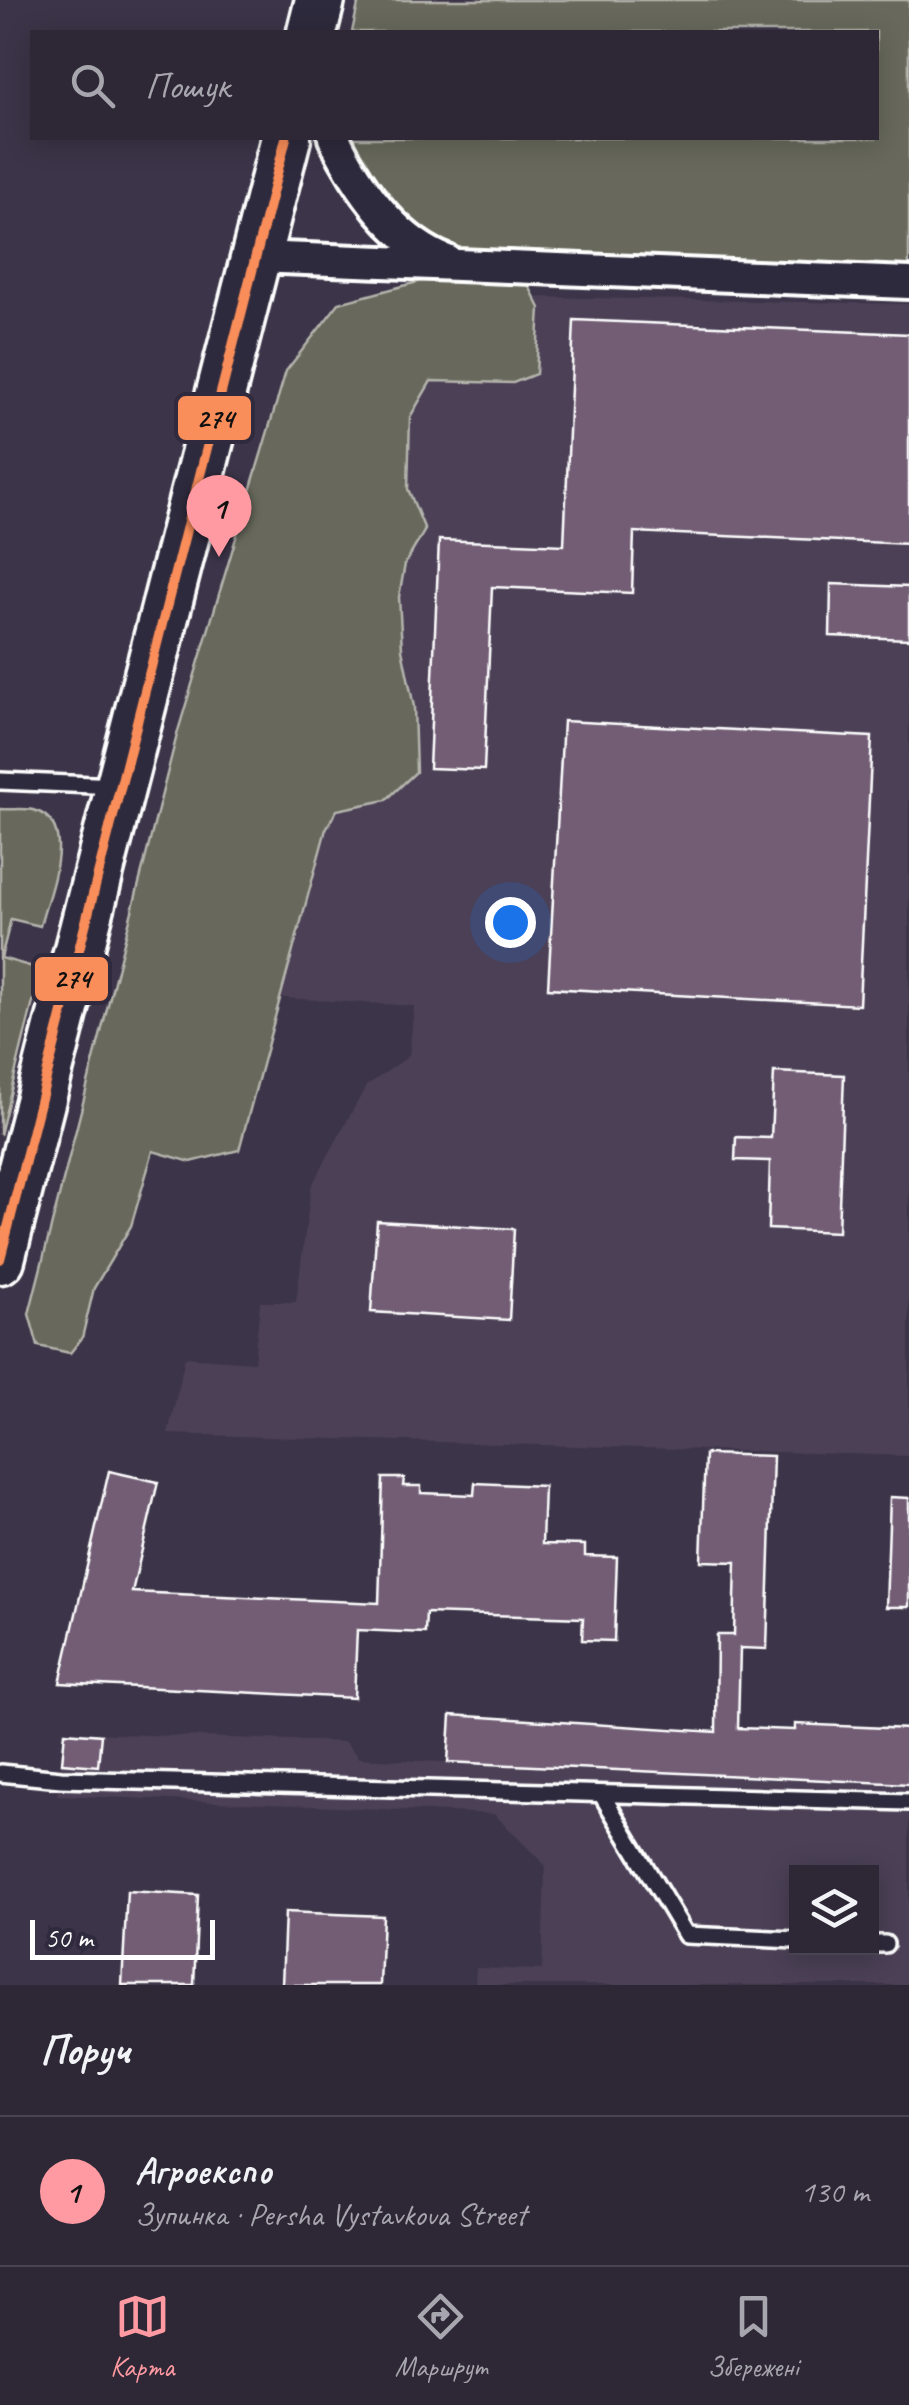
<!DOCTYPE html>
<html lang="uk">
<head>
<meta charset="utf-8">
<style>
	body { margin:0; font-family:Caveat,sans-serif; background:#393342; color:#f1f3f6 }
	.controls { position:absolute; right:30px; bottom:30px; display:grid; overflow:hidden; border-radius:0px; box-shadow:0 5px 25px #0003 }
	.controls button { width:90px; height:90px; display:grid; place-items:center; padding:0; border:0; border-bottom:2px solid #484451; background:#2d2736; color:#f1f3f6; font:50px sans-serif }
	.scale { position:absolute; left:30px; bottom:25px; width:185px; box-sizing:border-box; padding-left:10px; border:5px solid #fff; border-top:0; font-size:28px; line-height:35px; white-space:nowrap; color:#fff; -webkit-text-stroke:8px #2f2a3d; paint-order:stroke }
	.you { position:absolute; left:510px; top:922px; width:35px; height:35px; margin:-25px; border:8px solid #fff; border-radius:50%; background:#1a73e8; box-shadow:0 0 0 15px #1a73e833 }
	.badge { display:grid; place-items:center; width:65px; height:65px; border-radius:50%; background:#ff9aa2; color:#111; font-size:32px; font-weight:700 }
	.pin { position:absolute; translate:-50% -82px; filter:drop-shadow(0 2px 5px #0008) }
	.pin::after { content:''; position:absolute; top:52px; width:35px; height:30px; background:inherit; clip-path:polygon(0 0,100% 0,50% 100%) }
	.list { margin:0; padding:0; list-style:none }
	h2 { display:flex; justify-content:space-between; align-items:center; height:130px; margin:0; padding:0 40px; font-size:42px }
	h2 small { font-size:32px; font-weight:400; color:#a7a5ad }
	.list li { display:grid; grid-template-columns:65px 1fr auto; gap:30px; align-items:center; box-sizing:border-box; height:150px; padding:0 40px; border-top:2px solid #484451 }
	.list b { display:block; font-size:38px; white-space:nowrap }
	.list p { margin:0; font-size:32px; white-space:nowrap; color:#a7a5ad }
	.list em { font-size:32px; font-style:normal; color:#a7a5ad }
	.icon { flex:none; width:55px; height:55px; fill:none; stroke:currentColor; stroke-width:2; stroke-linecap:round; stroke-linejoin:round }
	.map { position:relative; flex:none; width:909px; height:1985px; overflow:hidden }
	.search { position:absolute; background:#2d2736; box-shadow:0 5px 25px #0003; left:30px; right:30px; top:30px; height:110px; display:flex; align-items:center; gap:25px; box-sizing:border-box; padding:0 35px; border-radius:0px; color:#a7a5ad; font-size:38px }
	.sheet { height:280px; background:#2d2736 }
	nav { display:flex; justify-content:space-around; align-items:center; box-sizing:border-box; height:140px; border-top:2px solid #484451; background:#2d2736; font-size:28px; color:#a7a5ad }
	nav a { display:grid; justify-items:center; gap:5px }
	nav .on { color:#ff9aa2 }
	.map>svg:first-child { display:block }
	.built { fill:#4c4056; fill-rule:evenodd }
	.green { fill:#68695b; stroke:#b4b4ad; stroke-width:2.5 }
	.building { fill:#725d75; stroke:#fff; stroke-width:2.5 }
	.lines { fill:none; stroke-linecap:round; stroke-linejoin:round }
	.service-casing { stroke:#fff; stroke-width:22 }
	.minor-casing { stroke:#fff; stroke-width:38 }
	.primary-casing { stroke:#fff; stroke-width:55 }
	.service { stroke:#2f2a3d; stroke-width:15 }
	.minor { stroke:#2f2a3d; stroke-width:30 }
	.primary { stroke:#2f2a3d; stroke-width:48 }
	.bus-1-casing { stroke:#2f2a3d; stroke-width:18 }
	.bus-1 { stroke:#fa8e5a; stroke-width:10 }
	.line-badge { stroke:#2f2a3d; stroke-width:4 }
	.pale-badge-label { font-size:28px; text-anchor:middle; font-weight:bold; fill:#111 }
</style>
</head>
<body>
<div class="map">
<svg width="909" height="1985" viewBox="0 0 909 1985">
	<rect width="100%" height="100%" fill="#3c3448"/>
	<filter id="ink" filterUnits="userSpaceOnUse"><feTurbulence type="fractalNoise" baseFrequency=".01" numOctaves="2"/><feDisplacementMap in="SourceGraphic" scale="20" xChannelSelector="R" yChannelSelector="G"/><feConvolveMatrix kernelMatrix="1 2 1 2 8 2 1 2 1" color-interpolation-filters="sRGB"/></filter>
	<g filter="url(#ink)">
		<path class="built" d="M430,295L909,304V1456L168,1434L185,1357L254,1362L260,1302H296L311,1187L366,1086L409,1056L414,1006L252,996Z
			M65,1732L345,1742L359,1758L909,1784V1985H475L476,1968L542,1970L545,1865L494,1814L57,1795ZM796,1872H872V1948H796Z"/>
		<path class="green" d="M359,0H909V272L450,249C401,230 374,182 350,138H876V32H352Z
			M525,278L540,308L536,374L513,383L431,381L410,417L408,489L425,530L405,564L399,597L402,649L414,707L416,772L386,800L337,810L326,829L239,1150L191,1162L153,1151L131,1226L94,1288L82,1338L70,1353L38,1346L29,1314L178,731L286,371L339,303L429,279Z
			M0,809C10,810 23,808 33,810C80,822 48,894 40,926L11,919L1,958L33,967L36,990L0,1135Z"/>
		<path class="building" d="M574,320L909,334V544L634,532L632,593L492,587L484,770L429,768L439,540L564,545Z
			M831,584L909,587V639L830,636Z
			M563,721L872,737L859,1005L548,988Z
			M774,1072L844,1075L838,1232L768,1229L770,1161L735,1160L736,1137L771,1138Z
			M377,1221L514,1229L509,1320L371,1312Z
			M705,1454L773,1456L767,1649L740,1648L738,1728L795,1730V1724L909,1729V1784L448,1762L451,1715L716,1732L717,1635H734L736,1562L701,1561Z
			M109,1471L158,1482L132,1592L379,1603L383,1478H404L403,1486H421V1493L474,1495L475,1483L544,1486L542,1544L585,1545V1556L617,1557L614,1641L582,1640L583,1618L426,1613L425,1633L357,1630L354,1698L60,1683Z
			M890,1497L909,1498V1607H886Z
			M65,1732L101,1735L98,1766L62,1763Z
			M127,1891L198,1895L194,1985H122Z
			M285,1912L383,1916L380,1985H282Z"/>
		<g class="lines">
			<defs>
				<path id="service" d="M0,781L116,786
					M0,1773L61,1779L909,1802
					M602,1795L686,1935L796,1940
					M872,1944H885"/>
				<path id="minor" d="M334,138C358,187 393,240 447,261
					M256,257L909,283"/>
				<path id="primary" d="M312,32L320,0
					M0,1259L286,138"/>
			</defs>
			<use href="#service" class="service-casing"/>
			<use href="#minor" class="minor-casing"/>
			<use href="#primary" class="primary-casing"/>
			<use href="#service" class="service"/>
			<use href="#minor" class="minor"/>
			<use href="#primary" class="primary"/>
			<defs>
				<path id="bus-1" d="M0,1259L286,138"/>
			</defs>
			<use href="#bus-1" class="bus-1-casing"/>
			<use href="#bus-1" class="bus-1"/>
		</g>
	</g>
	<g class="line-badge">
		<rect x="176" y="394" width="77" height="48" rx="10" fill="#fa8e5a"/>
		<rect x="33" y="955" width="77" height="48" rx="10" fill="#fa8e5a"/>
	</g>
	<g class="pale-badge-label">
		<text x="215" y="428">274</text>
		<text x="72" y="988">274</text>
	</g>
</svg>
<div class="controls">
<button><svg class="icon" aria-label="layers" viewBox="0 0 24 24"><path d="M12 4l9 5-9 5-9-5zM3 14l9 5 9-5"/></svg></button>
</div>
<div class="scale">50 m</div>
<div class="you"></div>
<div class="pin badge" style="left:219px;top:557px">1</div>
<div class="search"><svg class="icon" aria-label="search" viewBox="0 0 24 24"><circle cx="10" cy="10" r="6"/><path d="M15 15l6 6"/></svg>Пошук</div>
</div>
<section class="sheet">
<h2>Поруч<small></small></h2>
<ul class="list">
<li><span class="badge">1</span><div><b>Агроекспо</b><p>Зупинка · Persha Vystavkova Street</p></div><em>130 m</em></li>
</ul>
</section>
<nav>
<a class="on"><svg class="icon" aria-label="map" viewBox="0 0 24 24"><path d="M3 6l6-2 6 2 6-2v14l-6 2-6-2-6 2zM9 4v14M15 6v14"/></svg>Карта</a>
<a><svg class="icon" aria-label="directions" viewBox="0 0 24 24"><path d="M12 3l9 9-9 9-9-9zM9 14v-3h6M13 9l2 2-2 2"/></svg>Маршрут</a>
<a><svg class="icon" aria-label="saved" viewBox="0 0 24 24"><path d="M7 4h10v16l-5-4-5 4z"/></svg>Збережені</a>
</nav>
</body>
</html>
